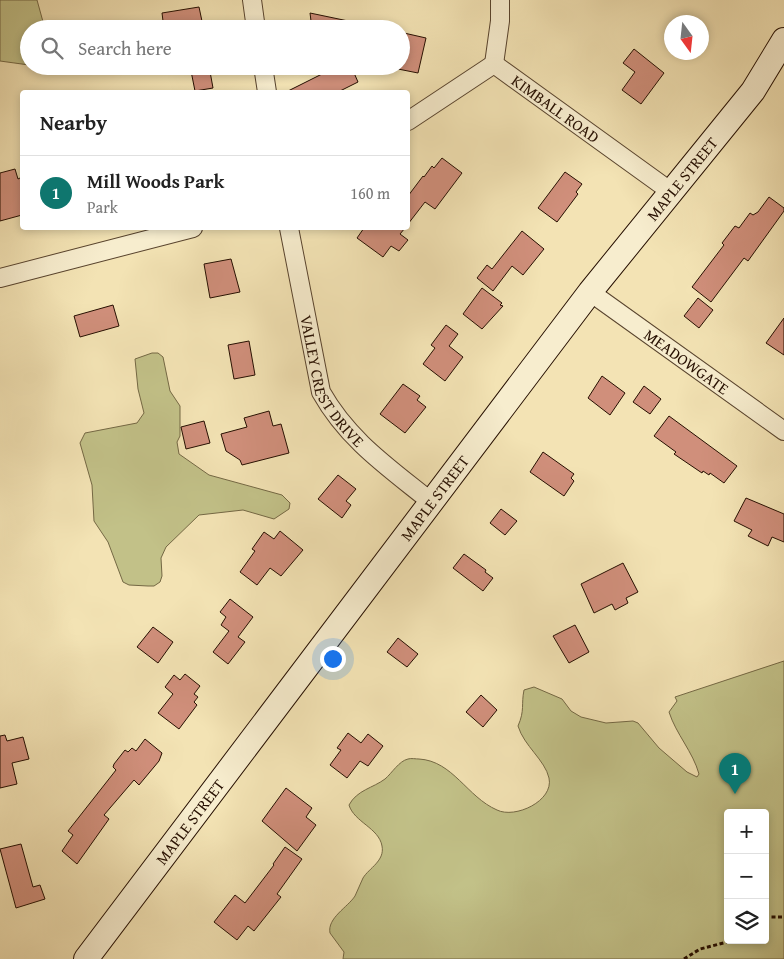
<!DOCTYPE html>
<html lang="en">
<head>
<meta charset="utf-8">
<style>
	body { margin:0; font-family:"Gentium Book Plus",serif; background:#f2f2f2; color:#222 }
	.controls { position:absolute; right:15px; bottom:15px; display:grid; overflow:hidden; border-radius:5px; box-shadow:0 2px 8px #0003 }
	.controls button { width:45px; height:45px; display:grid; place-items:center; padding:0; border:0; border-bottom:1px solid #e0e0e0; background:#fff; color:#222; font:25px sans-serif }
	.compass { position:absolute; left:664px; top:15px; width:45px; height:45px; border-radius:50%; background:#fff; box-shadow:0 2px 8px #0003; rotate:165deg }
	.you { position:absolute; left:332px; top:658px; width:18px; height:18px; margin:-12px; border:4px solid #fff; border-radius:50%; background:#1a73e8; box-shadow:0 0 0 8px #1a73e833 }
	.badge { display:grid; place-items:center; width:32px; height:32px; border-radius:50%; background:#0f766e; color:#fff; font-size:16px; font-weight:700 }
	.pin { position:absolute; translate:-50% -41px; filter:drop-shadow(0 1px 2px #0008) }
	.pin::after { content:''; position:absolute; top:26px; width:18px; height:15px; background:inherit; clip-path:polygon(0 0,100% 0,50% 100%) }
	.list { margin:0; padding:0; list-style:none }
	h2 { display:flex; justify-content:space-between; align-items:center; height:65px; margin:0; padding:0 20px; font-size:21px }
	h2 small { font-size:16px; font-weight:400; color:#767676 }
	.list li { display:grid; grid-template-columns:32px 1fr auto; gap:15px; align-items:center; box-sizing:border-box; height:75px; padding:0 20px; border-top:1px solid #e0e0e0 }
	.list b { display:block; font-size:19px; white-space:nowrap }
	.list p { margin:0; font-size:16px; white-space:nowrap; color:#767676 }
	.list em { font-size:16px; font-style:normal; color:#767676 }
	.icon { flex:none; width:28px; height:28px; fill:none; stroke:currentColor; stroke-width:2; stroke-linecap:round; stroke-linejoin:round }
	.map { position:relative; flex:none; width:784px; height:959px; overflow:hidden }
	.search { position:absolute; background:#fff; box-shadow:0 2px 8px #0003; left:20px; top:20px; width:390px; height:55px; display:flex; align-items:center; gap:12px; box-sizing:border-box; padding:0 18px; border-radius:28px; color:#767676; font-size:19px }
	.panel { position:absolute; background:#fff; box-shadow:0 2px 8px #0003; left:20px; top:90px; width:390px; height:140px; border-radius:5px }
	.map>svg:first-child { display:block }
	.green { fill:#c2c188; stroke:#746844; fill-rule:evenodd }
	.building { fill:#d08f7b; stroke:#260f01 }
	.lines { fill:none; stroke-linecap:round; stroke-linejoin:round }
	.minor-casing { stroke:#59442e; stroke-width:20 }
	.secondary-casing { stroke:#260f01; stroke-width:26 }
	.path { stroke:#260f01; stroke-width:3; stroke-dasharray:4 2.5; stroke-linecap:butt }
	.minor { stroke:#f7edce; stroke-width:18 }
	.secondary { stroke:#f7edce; stroke-width:24 }
	.labels { text-anchor:middle; dominant-baseline:central; stroke-width:4.5; stroke-linejoin:round; paint-order:stroke }
	.street-label { font-size:16px; fill:#260f01; stroke:#f7edce }
</style>
</head>
<body>
<div class="map">
<svg width="784" height="959" viewBox="0 0 784 959">
	<rect width="100%" height="100%" fill="#f3e3b4"/>
	<filter id="stains"><feTurbulence type="fractalNoise" baseFrequency=".004" numOctaves="4"/><feColorMatrix values="0 0 0 0 .2 0 0 0 0 .09 0 0 0 0 .02 0 0 0 .5 -.17"/></filter>
	<radialGradient id="worn" r=".72"><stop offset=".6" stop-color="#630" stop-opacity="0"/><stop offset="1" stop-color="#630" stop-opacity=".3"/></radialGradient>
	<path class="green" d="M0,0H37L45,29H29V65L0,61Z
		M152,353H158L163,357L170,391L180,406V436L177,442L179,454L209,475L282,495L290,503L289,509L274,519L243,510L199,515L166,547L161,558L162,576L160,582L154,586H148L129,585L123,582L108,542L94,521L92,485L80,443L85,433L137,423L144,413L138,389L135,359Z
		M784,661V959H343L344,952L330,933C327,918 348,907 355,896C358,890 360,884 363,878C369,868 385,861 382,846C379,828 354,822 349,805C357,790 373,788 385,779C392,773 399,761 408,759C411,758 416,759 419,759C453,761 467,797 497,810C515,819 554,801 549,778C545,760 524,746 518,726C525,710 521,705 524,690L534,687L562,699L571,711L581,717L606,723L633,721L638,723L659,748L687,772L697,777L699,774C693,752 676,734 669,712L677,701L675,697ZM728,813H765V940H728Z"/>
	<path class="building" d="M199,7L203,26L164,29L162,13Z
		M310,13L353,22V29H312Z
		M404,33L426,38L418,73L398,69L401,66Z
		M634,49L664,73L641,104L622,90L635,72L623,63Z
		M190,66H209L213,88L195,91Z
		M338,66H351L358,82L338,92H286Z
		M442,158L462,173L435,209L425,202L408,224V196L423,176L424,177L432,166L434,168Z
		M15,169L18,179L22,177V215L0,221V173Z
		M565,172L582,184L576,192L578,194L557,222L538,208Z
		M769,197L784,208V211L748,261L744,258L711,302L692,287L724,245L722,243L735,226L739,228L750,213L753,215L758,212Z
		M364,228H405L400,234L408,240L399,251L391,246L383,257L357,238Z
		M522,231L544,249L523,275L512,266L493,291L477,278L487,265L492,269Z
		M231,259L240,292L210,298L204,264Z
		M482,288L502,303L500,305L503,306L482,329L463,314Z
		M698,298L713,310L699,328L684,316Z
		M113,305L119,326L80,337L74,316Z
		M784,318V355L766,343Z
		M446,325L458,334L449,346L463,357L445,381L423,364L435,348L431,345Z
		M249,341L255,375L234,379L228,345Z
		M602,376L625,393L610,415L588,398Z
		M403,384L420,396L417,400L426,407L405,433L380,414Z
		M644,386L661,399L650,414L633,402Z
		M269,411L273,426L281,424L289,453L242,465L240,460L226,451L221,434L247,427L244,418Z
		M669,416L737,466L724,483L710,473L709,475L703,471L702,473L674,454L676,452L654,436Z
		M204,421L210,443L186,449L181,427Z
		M543,452L574,474L571,478L574,481L564,496L530,472Z
		M338,475L356,489L346,501L351,505L342,518L318,499Z
		M746,498L784,514V542L772,537L768,546L748,536L752,530L734,521Z
		M501,509L517,521L505,535L490,523Z
		M280,531L303,550L281,576L270,568L257,585L240,572L255,551L252,549L264,532L274,539Z
		M464,554L486,570L485,572L493,578L483,591L453,568Z
		M623,563L638,592L626,598L628,603L615,610L612,604L594,613L581,584Z
		M230,599L253,617L238,637L245,642L228,664L213,652L229,631L221,625L226,617L220,612Z
		M575,625L589,652L569,663L553,636Z
		M153,627L173,642L158,663L137,647Z
		M398,638L418,654L407,667L387,652Z
		M185,674L200,686L194,694L198,697L194,702L197,705L179,729L158,713L173,694L165,687L174,675L180,680Z
		M481,695L497,710L483,727L466,712Z
		M348,733L361,743L368,734L383,746L368,766L360,761L347,778L330,765L341,750L337,748Z
		M5,735L7,741L23,737L29,759L12,763L17,784L0,788V736Z
		M145,739L162,753L159,761L139,785L134,780L104,815L109,819L77,864L62,851L73,835L68,831L116,770L113,767L114,764L125,750L128,752L132,748L136,751Z
		M286,788L312,808L306,817L316,825L297,851L262,821Z
		M21,844L33,887L40,885L45,899L16,908L0,849Z
		M285,847L302,859L277,894L281,897L254,931L248,926L237,940L214,922L235,895L245,903L274,865L273,864Z"/>
	<g class="lines">
		<defs>
			<g id="minor">
				<path d="M252,0L256,29"/>
				<path id="s1" d="M494,64L670,191"/>
				<path d="M494,64L500,21V0"/>
				<path d="M263,66L267,92"/>
				<path d="M408,121L494,64"/>
				<path id="s2" d="M289,228L321,392C348,440 388,467 430,501"/>
				<path d="M0,278L193,228"/>
				<path id="s3" d="M590,292L784,431"/>
			</g>
			<g id="secondary">
				<path id="s4" d="M86,959L590,292L753,91L784,40"/>
			</g>
		</defs>
		<use href="#minor" class="minor-casing"/>
		<use href="#secondary" class="secondary-casing"/>
		<path class="path" d="M765,917H784
			M684,959L700,949L735,940"/>
		<use href="#minor" class="minor"/>
		<use href="#secondary" class="secondary"/>
	</g>
	<g class="labels">
		<g class="street-label">
			<text stroke="none"><textPath href="#s1" startOffset="76">KIMBALL ROAD</textPath></text>
			<text stroke="none"><textPath href="#s4" startOffset="982">MAPLE STREET</textPath></text>
			<text stroke="none"><textPath href="#s3" startOffset="119">MEADOWGATE</textPath></text>
			<text stroke="none"><textPath href="#s2" startOffset="161">VALLEY CREST DRIVE</textPath></text>
			<text stroke="none"><textPath href="#s4" startOffset="578">MAPLE STREET</textPath></text>
			<text stroke="none"><textPath href="#s4" startOffset="172">MAPLE STREET</textPath></text>
		</g>
	</g>
	<rect width="100%" height="100%" filter="url(#stains)"/>
	<rect width="100%" height="100%" fill="url(#worn)"/>
</svg>
<div class="controls">
<button>+</button>
<button>−</button>
<button><svg class="icon" aria-label="layers" viewBox="0 0 24 24"><path d="M12 4l9 5-9 5-9-5zM3 14l9 5 9-5"/></svg></button>
</div>
<svg class="compass" viewBox="-18 -18 36 36"><path d="M0-13l5 13h-10z" fill="#e53935"/><path d="M0 13l5-13h-10z" fill="#767676"/></svg>
<div class="you"></div>
<div class="pin badge" style="left:735px;top:794px">1</div>
<div class="search"><svg class="icon" aria-label="search" viewBox="0 0 24 24"><circle cx="10" cy="10" r="6"/><path d="M15 15l6 6"/></svg>Search here</div>
<section class="panel">
<h2>Nearby<small></small></h2>
<ul class="list">
<li><span class="badge">1</span><div><b>Mill Woods Park</b><p>Park</p></div><em>160 m</em></li>
</ul>
</section>
</div>
</body>
</html>
